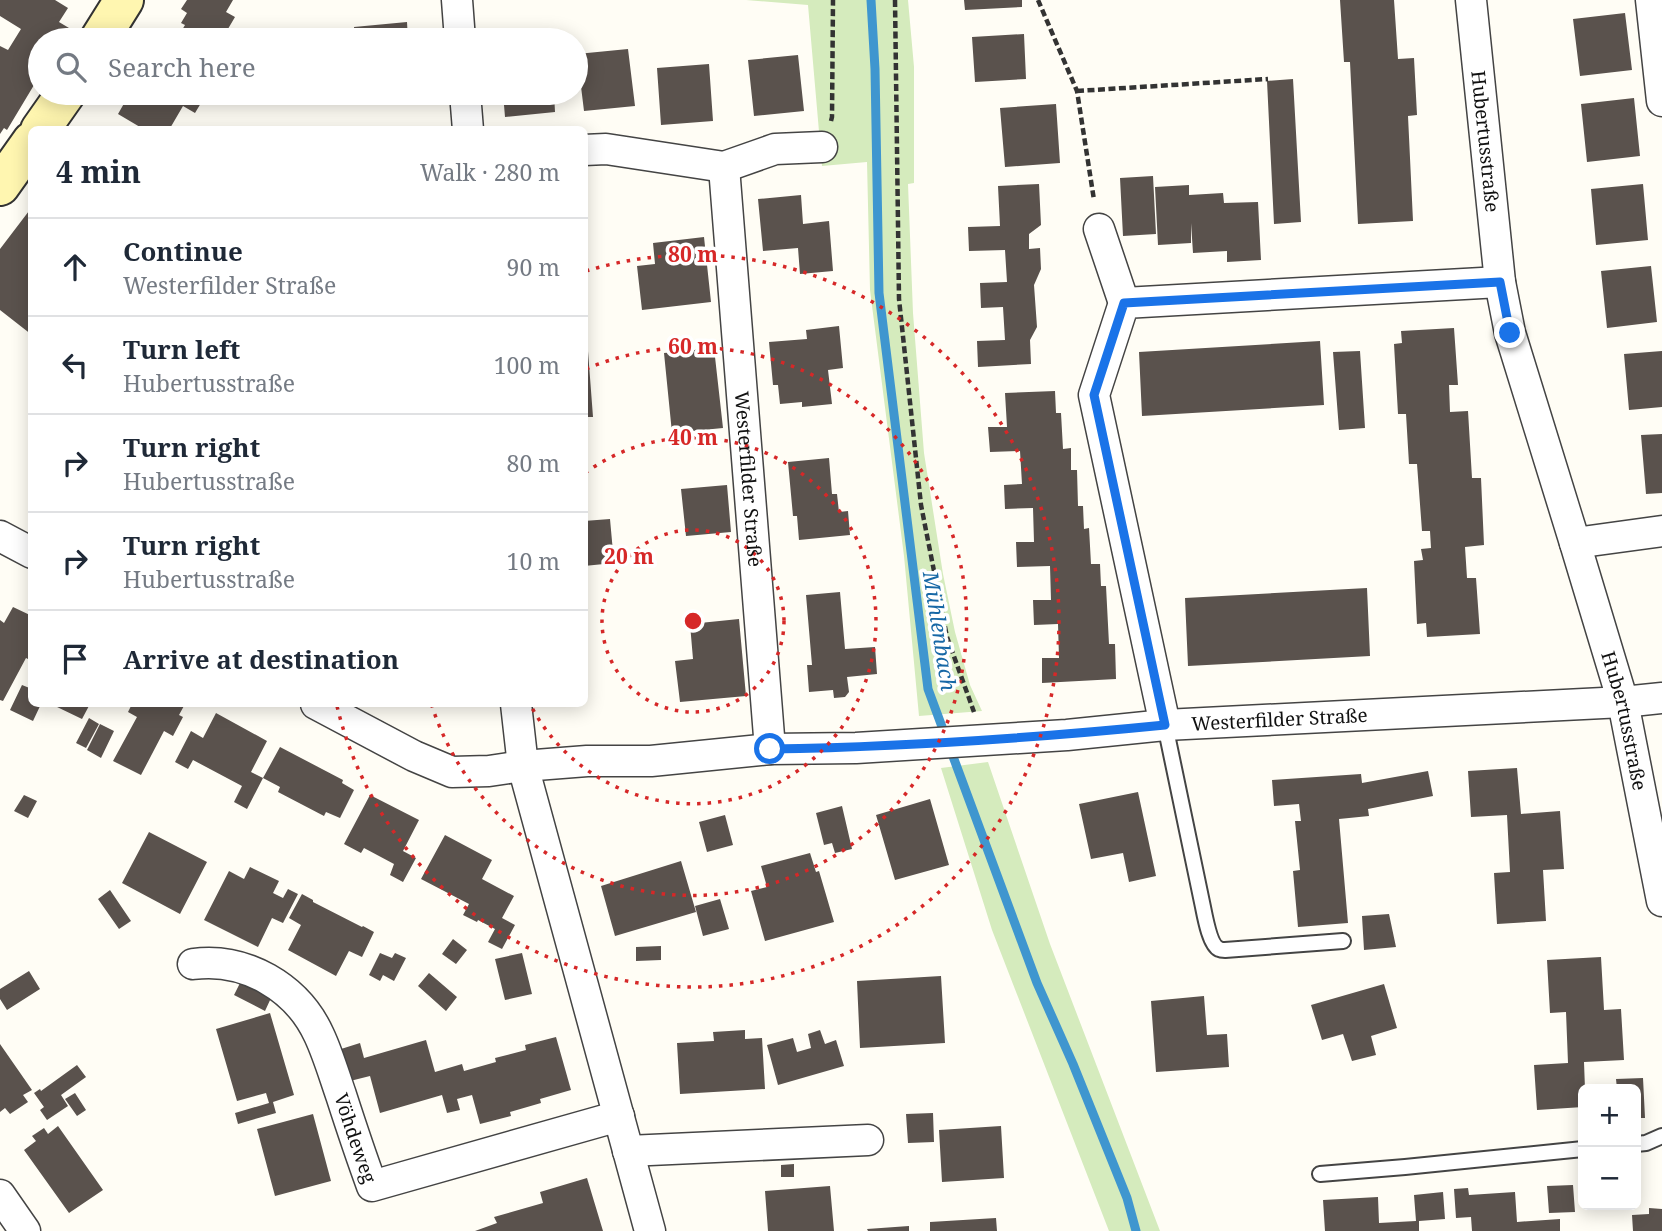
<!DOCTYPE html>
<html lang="en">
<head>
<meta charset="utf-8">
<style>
	body { margin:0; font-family:"Noto Serif",serif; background:#f2f2f3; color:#1f2937 }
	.controls { position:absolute; right:21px; bottom:21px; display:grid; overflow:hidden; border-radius:10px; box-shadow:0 4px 18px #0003 }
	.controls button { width:63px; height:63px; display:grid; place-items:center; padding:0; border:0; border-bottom:2px solid #e0e1e3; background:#fff; color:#1f2937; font:35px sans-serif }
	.stop { position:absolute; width:21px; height:21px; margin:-16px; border:5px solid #1a73e8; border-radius:50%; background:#fff }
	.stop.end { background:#1a73e8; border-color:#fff; box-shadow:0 2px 7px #0008 }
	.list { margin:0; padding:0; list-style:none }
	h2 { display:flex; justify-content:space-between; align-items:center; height:91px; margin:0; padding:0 28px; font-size:30px }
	h2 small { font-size:23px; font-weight:400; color:#747a83 }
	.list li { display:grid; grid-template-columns:46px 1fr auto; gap:21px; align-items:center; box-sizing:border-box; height:98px; padding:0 28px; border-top:2px solid #e0e1e3 }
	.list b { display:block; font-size:26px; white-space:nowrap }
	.list p { margin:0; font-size:23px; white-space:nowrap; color:#747a83 }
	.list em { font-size:23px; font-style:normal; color:#747a83 }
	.icon { flex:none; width:38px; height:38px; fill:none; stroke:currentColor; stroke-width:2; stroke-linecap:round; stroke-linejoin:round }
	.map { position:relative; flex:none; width:1662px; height:1231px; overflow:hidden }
	.search { position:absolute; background:#fff; box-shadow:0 4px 18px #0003; left:28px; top:28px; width:560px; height:77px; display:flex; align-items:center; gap:18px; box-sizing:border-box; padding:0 24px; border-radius:38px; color:#747a83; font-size:26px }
	.panel { position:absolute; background:#fff; box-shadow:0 4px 18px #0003; left:28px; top:126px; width:560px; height:581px; border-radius:10px }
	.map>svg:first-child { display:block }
	.green { fill:#d5ebbd }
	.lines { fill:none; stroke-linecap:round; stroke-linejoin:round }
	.stream { stroke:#3f96cf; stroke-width:9 }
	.building { fill:#5a524d }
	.lane-casing { stroke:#444; stroke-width:18 }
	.street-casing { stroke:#444; stroke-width:33 }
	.secondary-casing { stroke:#333; stroke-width:42 }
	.path { stroke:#333; stroke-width:4.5; stroke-dasharray:7 3.5; stroke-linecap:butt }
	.lane { stroke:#fff; stroke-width:14 }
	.street { stroke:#fff; stroke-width:30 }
	.secondary { stroke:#fff6b0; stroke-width:38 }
	.route { stroke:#1a73e8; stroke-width:9 }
	.ring { fill:none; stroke:#d62828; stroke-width:3.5; stroke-dasharray:3.5 7 }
	.labels { text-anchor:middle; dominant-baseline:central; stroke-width:7; stroke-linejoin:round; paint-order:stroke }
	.street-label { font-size:19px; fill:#111; stroke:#fff }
	.water-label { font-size:21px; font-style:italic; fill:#1768a6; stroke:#fff }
	.centre { fill:#d62828; stroke:#fff; stroke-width:3.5 }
	.ring-label { font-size:21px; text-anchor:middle; font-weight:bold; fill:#d62828; stroke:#fff; stroke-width:7; stroke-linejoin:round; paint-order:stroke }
</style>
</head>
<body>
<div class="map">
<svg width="1662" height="1231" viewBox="0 0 1662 1231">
	<rect width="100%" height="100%" fill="#fffdf5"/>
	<path class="green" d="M746,0H908L914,67V183L908,184L913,313L924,453L943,574L955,632L970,685L982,711L919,716L904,556L870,290L867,162L822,166L808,5Z
		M988,762L1050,944L1160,1231H1109L992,930L941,768Z"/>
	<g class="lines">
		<path class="stream" d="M871,0L875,69L879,293L928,689L1037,983L1073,1064L1127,1198L1136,1231"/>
	</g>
	<path class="building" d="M0,0H55L68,8L59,22L69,28L61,40H40V75L7,130L4,128L0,134V46L8,50L21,29L0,16Z
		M187,0H233L226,12L235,17L225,34L235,40H176L185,25L181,23L187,13L181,9Z
		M964,0H1022V7L965,10Z
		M1340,0H1394L1398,59L1414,58L1417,115L1408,116L1413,221L1358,224L1350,62H1344Z
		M1625,13L1632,70L1580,76L1573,19Z
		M407,22L408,40H355L354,27Z
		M1024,34L1026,79L975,82L972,37Z
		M628,49L635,106L584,111L577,54Z
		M798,55L804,111L754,116L748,60Z
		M709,64L713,121L661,125L657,68Z
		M1293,79L1301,222L1274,224L1267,81Z
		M130,93H207L195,113L183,106L169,130H145L118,114Z
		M503,93H554L555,112L505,117Z
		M1634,98L1640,156L1587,162L1581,104Z
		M1056,104L1060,163L1005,167L1000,108Z
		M1153,176L1156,234L1123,236L1120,178Z
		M1039,184L1041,225L1029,234V249L1040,248L1041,269L1034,285L1037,327L1030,340L1031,364L978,367L977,341L1005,340L1003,307L981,308L980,283L1007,282L1005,250L969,251L968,227L1000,226L998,186Z
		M1643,184L1648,240L1596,245L1591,189Z
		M1189,185V195L1223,193L1224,203L1258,202L1261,260L1227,262V251L1193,253L1191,223V243L1158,245L1155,187Z
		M801,195L803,224L829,221L833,271L800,274L798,248L763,251L758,199Z
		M32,207V335L0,310V249Z
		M704,237L711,302L642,310L637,266L655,264L653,243Z
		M1651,266L1657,322L1607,328L1601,271Z
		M839,326L843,368L828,370L832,404L802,407V402L780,404L778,385H773L769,342L807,339L806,330Z
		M1454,328L1458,385H1449L1450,412L1468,411L1472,478H1481L1484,545L1465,547L1467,578H1476L1480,634L1427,637L1426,623L1417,624L1414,561L1423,560L1421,549L1431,548L1430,531H1422L1417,464H1409L1406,414H1398L1394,344L1402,343L1401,331Z
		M584,338H587L593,417H584Z
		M1320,341L1324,405L1142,416L1139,352Z
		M714,348L723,428L672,433L664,353Z
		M1360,351L1365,428L1339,430L1333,352Z
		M1662,351V407L1629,410L1624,354Z
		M1055,391L1056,413H1061L1063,449L1071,448V470H1077L1078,506H1083L1084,529L1089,528L1091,564H1100L1101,586H1106L1109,644H1115L1116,679L1042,683V658H1059L1058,624L1034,625L1033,600H1051L1050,566L1017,567L1016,542H1034L1033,508L1005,509L1004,485L1022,484L1020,451L990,452L988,427H1007L1005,393Z
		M1662,434V493L1646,494L1641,435Z
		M829,458L832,494H837L839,512L848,511L850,535L799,540L797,516H793L788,462Z
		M727,485L731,532L686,536L681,489Z
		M610,519L614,563L584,566V521Z
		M1367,588L1370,656L1188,666L1185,598Z
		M840,592L845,649L875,647L877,674L847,677L849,692L845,697L834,698L833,690L809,692L807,665H812L806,595Z
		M13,607L32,616V661L26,658L3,701L0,700V620L4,623Z
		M739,619L746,696L680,702L675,661L693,659L690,624Z
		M22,685L32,689V704H41L33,721L10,710Z
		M57,704H90L82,719L55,706Z
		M132,704H185L179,715L183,717L173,736L164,731L141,775L113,761L137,717L128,712Z
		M216,713L267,741L251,772L263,778L280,747L343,780L342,783L354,790L340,818L326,812L324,816L278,792L280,787L263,778L247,809L234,802L242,786L193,760L188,769L175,762L191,731L203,738Z
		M89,718L99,724L86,748L76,743Z
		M100,724L114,731L101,758L87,750Z
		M1517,768L1521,814L1560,811L1564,869L1543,870L1546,921L1497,924L1494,873L1510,872L1507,815L1471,817L1468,771Z
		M1428,771L1433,796L1368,809L1369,816L1339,819L1348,923L1298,927L1293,871L1300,870L1295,821H1301L1299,804L1274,806L1272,780L1361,774L1362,783Z
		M1138,792L1156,876L1129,882L1123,853L1091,859L1079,804Z
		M24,795L37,801L28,818L14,811Z
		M370,795L419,820L403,851L416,858L403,882L390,875L394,864L364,848L361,853L344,844Z
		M930,799L949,865L895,880L876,815Z
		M842,806L852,849L835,853L832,843L824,845L816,813Z
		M725,815L733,845L707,852L699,822Z
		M149,832L207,862L180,914L122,883Z
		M445,835L492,860L482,879L514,896L502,918L515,925L502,949L488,942L495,929L478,920L477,922L463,915L469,904L421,879Z
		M810,853L816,872L819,871L834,922L765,941L751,891L767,887L761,866Z
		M681,861L696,912L615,936L601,886Z
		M250,867L279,881L273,893L283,898L288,889L298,894L283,923L272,918L258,947L204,920L229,871L244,879Z
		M110,890L131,921L119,929L98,899Z
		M302,894L313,900V902L362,927L363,926L374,932L362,957L349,951L336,976L288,950L301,925L289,918Z
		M720,899L729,929L703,936L695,906Z
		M1389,914L1396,947L1364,950L1362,916Z
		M453,939L467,950L456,964L442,954Z
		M661,946V960L636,961V947Z
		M380,953L392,958L395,953L406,958L394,981L383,975L380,981L369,975Z
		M522,953L532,994L505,1000L495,959Z
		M1601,957L1604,1010L1621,1009L1624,1060L1584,1062L1585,1089H1583V1107L1537,1110L1534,1065L1568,1063L1566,1012L1550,1013L1547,960Z
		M29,971L40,989L7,1010L0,999V989Z
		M429,973L457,997L446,1011L418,986Z
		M941,976L945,1043L860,1048L857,981Z
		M240,983L271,998L265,1011L234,995Z
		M1384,984L1397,1028L1371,1036L1376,1055L1352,1061L1343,1034L1322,1040L1311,1005Z
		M1204,996L1207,1035L1227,1034L1229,1067L1156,1072L1151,1001Z
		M270,1013L294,1095L273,1102L276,1113L238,1124L235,1113L269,1103L266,1093L237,1101L216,1029Z
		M745,1030V1039L762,1038L765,1089L680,1094L677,1043L714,1041L713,1032Z
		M820,1030L825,1044L836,1040L844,1066L778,1085L767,1045L793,1038L797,1052L811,1048L808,1034Z
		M556,1037L571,1090L540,1099L541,1103L510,1112L511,1116L480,1124L472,1095L457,1099L460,1110L447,1113L442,1095L380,1113L370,1076L350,1081L341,1049L360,1043L364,1058L426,1040L435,1072L462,1064L464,1071L496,1062L495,1058L526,1050L525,1045Z
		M0,1044L32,1090L23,1095L28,1102L10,1114L5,1108L0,1112Z
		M77,1065L86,1077L61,1095L68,1106L47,1120L40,1110L44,1107L34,1093L40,1089L41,1091Z
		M1643,1078L1645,1118H1636V1089H1617L1616,1079Z
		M75,1093L86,1110L77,1116L65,1099Z
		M933,1113L934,1142L908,1143L906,1114Z
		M313,1114L331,1181L275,1196L257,1129Z
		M58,1126L103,1190L69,1213L24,1150L36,1141L32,1136L44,1128L48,1134Z
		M1001,1126L1004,1178L942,1182L939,1130Z
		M794,1164V1177H781V1165Z
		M587,1178L603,1231H475L497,1223L494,1217L543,1203L540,1192Z
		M1573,1185L1575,1212L1549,1213L1547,1186Z
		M830,1186L834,1231H768L765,1191Z
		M1468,1188L1469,1195L1515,1192L1517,1222L1560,1219V1231H1472L1471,1217L1456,1218L1454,1189Z
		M1443,1192L1445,1219L1419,1221V1231H1325L1323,1200L1378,1197L1379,1223L1416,1221L1414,1195Z
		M1649,1208L1662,1209V1231H1633L1632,1215L1649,1214Z
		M996,1218L997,1231H930V1222Z
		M909,1226V1231H868L867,1229Z"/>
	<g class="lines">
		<defs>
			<path id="lane" d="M1165,725L1203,907C1205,917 1210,945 1219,949C1221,950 1223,950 1225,950L1343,941
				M1636,1144L1646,1143L1662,1136
				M1320,1174L1405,1167L1583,1149"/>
			<g id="street">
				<path d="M457,0L460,40"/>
				<path id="s1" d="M1471,0L1500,282L1510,333L1575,543L1623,702L1662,901"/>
				<path d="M1651,0L1662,101"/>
				<path d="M465,93L468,130"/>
				<path d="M584,150L606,149L724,167L775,149L822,147"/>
				<path id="s2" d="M724,167L770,749"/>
				<path d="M1099,229L1124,303"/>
				<path d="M0,536L32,553"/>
				<path d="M1575,543L1662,531"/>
				<path id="s3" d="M316,704L414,756L452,772L489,771L523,766L587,761H651L770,749L856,748L1067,735L1165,725L1623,702L1662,698"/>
				<path d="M516,704L523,766L650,1231"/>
				<path d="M1165,725L1094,395L1124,303L1500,282"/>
				<path id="s4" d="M193,964C245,957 297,987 319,1035C328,1054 334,1075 341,1095C351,1126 361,1156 372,1186L619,1116"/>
				<path d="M628,1151L868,1140"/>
				<path d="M0,1195L25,1231"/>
			</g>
			<path id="secondary" d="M99,40L124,0
				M40,130L66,93
				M0,186L32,141"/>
		</defs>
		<use href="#lane" class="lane-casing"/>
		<use href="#street" class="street-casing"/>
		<use href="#secondary" class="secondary-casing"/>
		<path class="path" d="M895,0L899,299L921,505L947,637L974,712
			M1038,0L1077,91L1094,200
			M1077,91L1268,79
			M831,121L832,117L833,0"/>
		<use href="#lane" class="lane"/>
		<use href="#street" class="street"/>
		<use href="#secondary" class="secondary"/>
	</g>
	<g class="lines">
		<path class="route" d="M770,749C902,747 1034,738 1165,725L1094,395L1124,303L1500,282L1510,333"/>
	</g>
	<g class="ring">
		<circle cx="693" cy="621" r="91"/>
		<path d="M585 473A183 183 0 1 1 530 704"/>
		<path d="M586 369A274 274 0 1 1 432 706"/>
		<path d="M586 271A366 366 0 1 1 337 706"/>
	</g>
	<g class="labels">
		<g class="street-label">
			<text stroke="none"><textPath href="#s1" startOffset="142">Hubertusstraße</textPath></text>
			<text stroke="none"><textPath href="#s2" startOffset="313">Westerfilder Straße</textPath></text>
			<text stroke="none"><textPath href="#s3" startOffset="982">Westerfilder Straße</textPath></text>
			<text stroke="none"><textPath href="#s1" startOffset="740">Hubertusstraße</textPath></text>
			<text stroke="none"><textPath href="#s4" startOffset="264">Vöhdeweg</textPath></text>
		</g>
		<g class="water-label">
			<text transform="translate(940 631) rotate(81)">Mühlenbach</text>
		</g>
	</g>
	<circle cx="693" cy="621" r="10" class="centre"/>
	<g class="ring-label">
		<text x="693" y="262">80 m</text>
		<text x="693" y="354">60 m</text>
		<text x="693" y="445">40 m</text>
		<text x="629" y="564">20 m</text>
	</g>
</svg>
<div class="controls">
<button>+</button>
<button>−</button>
</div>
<div class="stop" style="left:770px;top:749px"></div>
<div class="stop end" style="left:1510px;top:333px"></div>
<div class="search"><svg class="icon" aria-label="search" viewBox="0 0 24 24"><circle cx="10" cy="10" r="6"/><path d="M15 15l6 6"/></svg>Search here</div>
<section class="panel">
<h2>4 min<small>Walk · 280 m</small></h2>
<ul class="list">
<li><svg class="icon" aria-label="ahead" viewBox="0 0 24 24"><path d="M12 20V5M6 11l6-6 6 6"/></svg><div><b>Continue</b><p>Westerfilder Straße</p></div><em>90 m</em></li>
<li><svg class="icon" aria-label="left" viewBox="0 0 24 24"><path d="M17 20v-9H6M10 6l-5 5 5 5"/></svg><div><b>Turn left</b><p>Hubertusstraße</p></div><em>100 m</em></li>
<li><svg class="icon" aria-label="right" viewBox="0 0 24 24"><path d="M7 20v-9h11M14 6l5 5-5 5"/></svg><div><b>Turn right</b><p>Hubertusstraße</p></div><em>80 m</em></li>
<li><svg class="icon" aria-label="right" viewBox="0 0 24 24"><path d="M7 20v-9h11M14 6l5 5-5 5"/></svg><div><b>Turn right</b><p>Hubertusstraße</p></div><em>10 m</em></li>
<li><svg class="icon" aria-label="arrive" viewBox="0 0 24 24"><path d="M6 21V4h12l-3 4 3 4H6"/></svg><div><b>Arrive at destination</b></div></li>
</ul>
</section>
</div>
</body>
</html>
